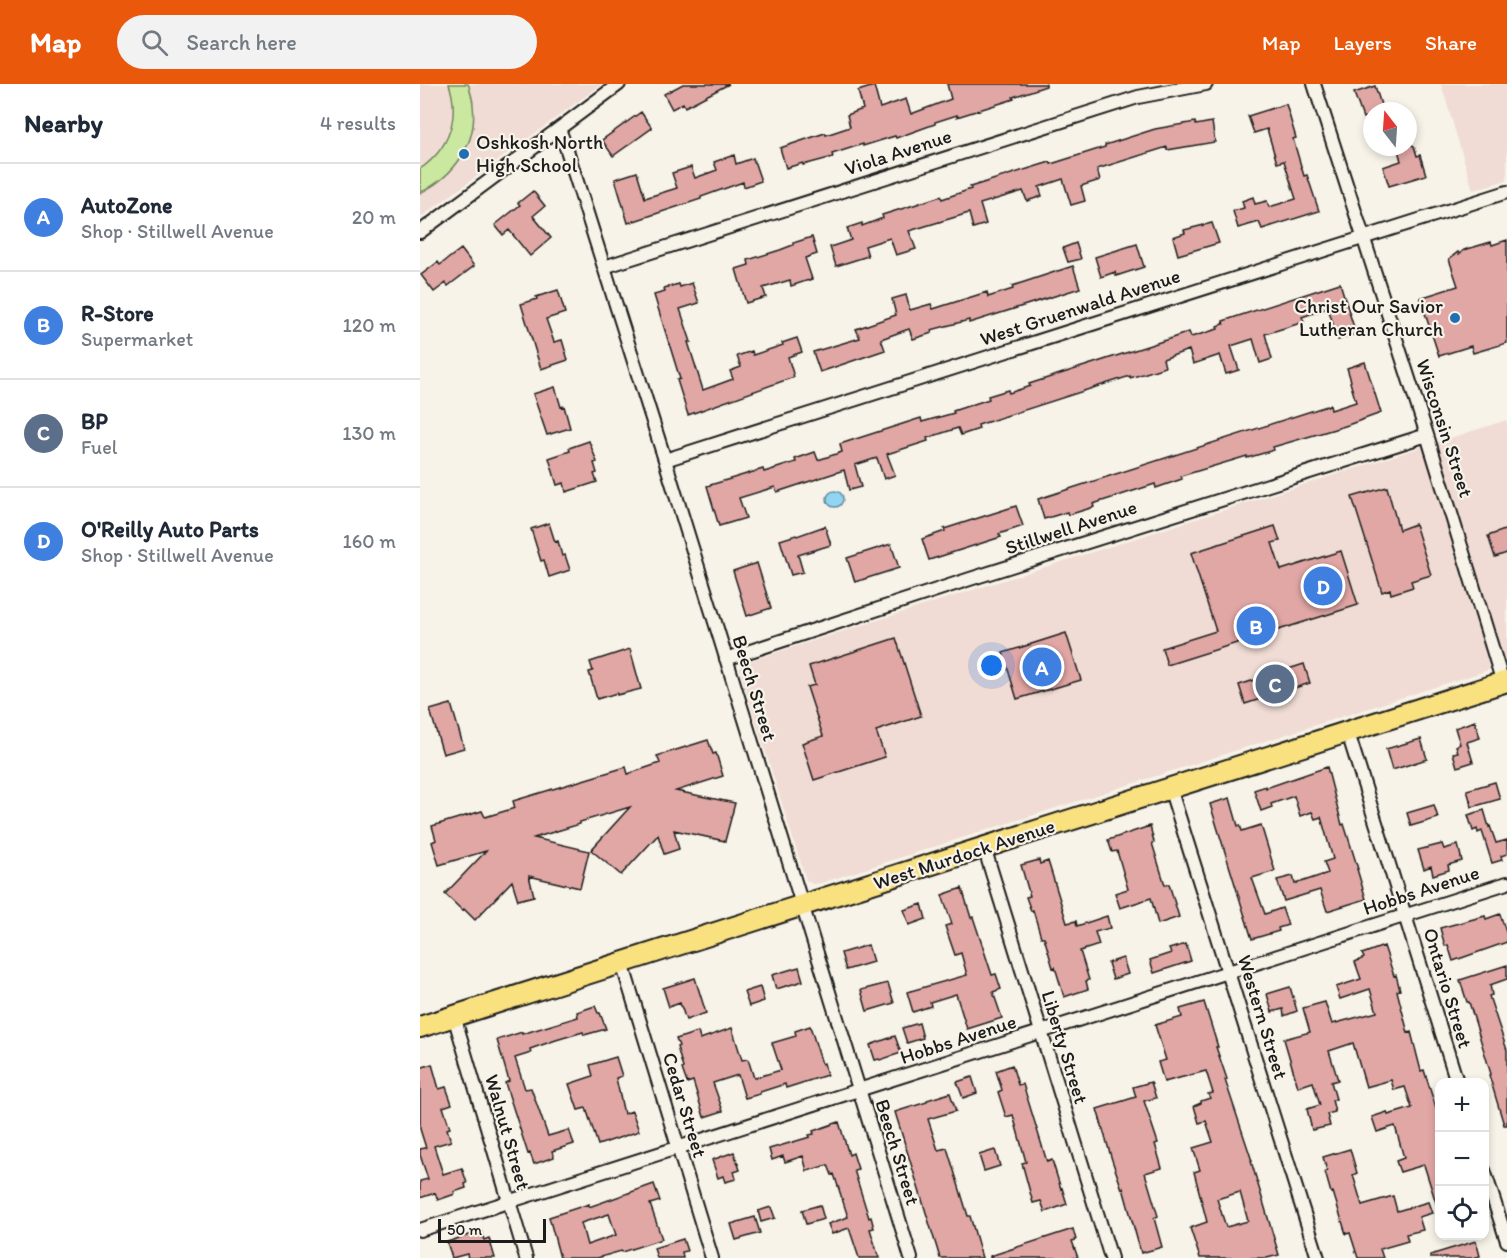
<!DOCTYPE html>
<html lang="en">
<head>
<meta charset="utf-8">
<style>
	body { margin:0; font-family:Itim,sans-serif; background:#f2f2f3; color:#1f2937 }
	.controls { position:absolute; right:18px; bottom:18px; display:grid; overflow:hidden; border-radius:12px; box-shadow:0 3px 9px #0003 }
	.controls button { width:54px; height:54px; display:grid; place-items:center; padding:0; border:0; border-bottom:2px solid #e0e1e3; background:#fff; color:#1f2937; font:30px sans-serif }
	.compass { position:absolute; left:943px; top:18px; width:54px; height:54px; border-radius:50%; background:#fff; box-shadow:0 3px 9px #0003; rotate:343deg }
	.scale { position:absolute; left:18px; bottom:15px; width:108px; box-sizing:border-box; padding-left:6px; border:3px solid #1c1c1c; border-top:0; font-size:16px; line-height:21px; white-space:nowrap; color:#1c1c1c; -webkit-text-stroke:4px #f7f3e8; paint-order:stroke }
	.you { position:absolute; left:572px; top:582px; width:21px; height:21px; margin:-15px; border:4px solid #fff; border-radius:50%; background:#1a73e8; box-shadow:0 0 0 9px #1a73e833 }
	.badge { display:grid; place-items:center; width:39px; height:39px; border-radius:50%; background:#ea580c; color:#fff; font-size:20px; font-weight:700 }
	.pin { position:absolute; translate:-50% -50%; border:3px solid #fff; box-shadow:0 2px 6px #0006 }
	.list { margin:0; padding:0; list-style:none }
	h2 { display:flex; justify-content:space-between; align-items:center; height:78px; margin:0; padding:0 24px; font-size:26px }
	h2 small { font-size:20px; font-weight:400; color:#747a83 }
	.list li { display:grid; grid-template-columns:39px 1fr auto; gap:18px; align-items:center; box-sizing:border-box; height:108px; padding:0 24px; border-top:2px solid #e0e1e3 }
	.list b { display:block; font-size:22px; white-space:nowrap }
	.list p { margin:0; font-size:20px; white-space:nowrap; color:#747a83 }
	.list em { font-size:20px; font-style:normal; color:#747a83 }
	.icon { flex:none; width:33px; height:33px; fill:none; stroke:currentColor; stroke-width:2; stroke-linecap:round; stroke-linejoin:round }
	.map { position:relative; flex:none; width:1087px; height:1174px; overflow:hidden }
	header { display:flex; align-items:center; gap:36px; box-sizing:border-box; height:84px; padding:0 30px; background:#ea580c; color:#fff }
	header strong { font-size:28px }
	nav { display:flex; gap:33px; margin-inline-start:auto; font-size:21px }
	.search { width:420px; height:54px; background:#f2f2f3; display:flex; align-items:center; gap:15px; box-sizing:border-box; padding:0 21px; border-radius:33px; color:#747a83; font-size:22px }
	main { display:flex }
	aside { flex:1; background:#fff }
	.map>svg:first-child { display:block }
	.built { fill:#f0dcd4 }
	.green { fill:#cae8a0; stroke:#73825e; stroke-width:1.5 }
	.water { fill:#92d5f3; stroke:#638b9d; stroke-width:1.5 }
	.building { fill:#e1a7a5; stroke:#1c1c1c; stroke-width:1.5; fill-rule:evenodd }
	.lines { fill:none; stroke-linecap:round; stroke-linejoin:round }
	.minor-casing { stroke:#1c1c1c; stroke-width:16 }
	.primary-casing { stroke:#1c1c1c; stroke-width:24 }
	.minor { stroke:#f7f3e8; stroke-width:12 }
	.primary { stroke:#fae180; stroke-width:20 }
	.poi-dot { fill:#1f6fb2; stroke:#f7f3e8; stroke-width:2 }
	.labels { text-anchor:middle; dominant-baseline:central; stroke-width:4.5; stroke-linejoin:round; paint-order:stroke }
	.poi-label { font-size:20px; fill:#1c1c1c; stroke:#f7f3e8; text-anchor:start }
	.street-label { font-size:20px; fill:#1c1c1c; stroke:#f7f3e8 }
</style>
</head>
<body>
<header>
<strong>Map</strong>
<div class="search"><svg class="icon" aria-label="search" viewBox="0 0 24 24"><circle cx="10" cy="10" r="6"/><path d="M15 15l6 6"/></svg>Search here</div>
<nav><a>Map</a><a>Layers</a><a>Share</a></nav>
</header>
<main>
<aside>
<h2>Nearby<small>4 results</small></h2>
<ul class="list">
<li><span class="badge" style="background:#3f7fe0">A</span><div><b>AutoZone</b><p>Shop · Stillwell Avenue</p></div><em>20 m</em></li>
<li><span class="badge" style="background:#3f7fe0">B</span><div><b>R-Store</b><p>Supermarket</p></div><em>120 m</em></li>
<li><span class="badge" style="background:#5c6f8a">C</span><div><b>BP</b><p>Fuel</p></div><em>130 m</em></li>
<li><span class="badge" style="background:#3f7fe0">D</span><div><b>O'Reilly Auto Parts</b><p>Shop · Stillwell Avenue</p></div><em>160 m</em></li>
</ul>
</aside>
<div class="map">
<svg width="1087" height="1174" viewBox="0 0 1087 1174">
	<rect width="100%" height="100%" fill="#f7f3e8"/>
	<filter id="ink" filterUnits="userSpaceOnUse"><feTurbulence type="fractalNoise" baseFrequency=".0167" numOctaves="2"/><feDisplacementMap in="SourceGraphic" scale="12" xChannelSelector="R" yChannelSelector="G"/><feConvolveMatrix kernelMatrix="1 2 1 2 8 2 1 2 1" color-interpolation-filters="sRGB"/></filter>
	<g filter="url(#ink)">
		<path class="built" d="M0,0H182L0,134Z
			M1021,0H1087V96L1053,106Z
			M1087,336V580L401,799L392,800L386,796L321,590L320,584L323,579Z"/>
		<path class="green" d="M29,0H48L49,2C50,8 53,15 53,21C58,60 34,92 0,109V85C29,65 40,34 29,0Z"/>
		<path class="water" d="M407 415a8 8 0 1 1 16 0a8 8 0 1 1-16 0Z"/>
		<path class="building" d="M263,0H309L265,23L263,19L252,25L244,10Z
			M527,0H626V2L593,13L594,15L537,33V31L515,38V40L476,54L475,52L443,62V60L412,70L413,73L383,81V79L366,84L360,64L405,49L406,51L430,43L427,31L443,25L438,7L454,2L460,24L486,15L491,30L531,15Z
			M955,2L963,27H952V31L943,34L934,9Z
			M866,20L876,54L873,55L884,92L887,91L899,127L842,145L839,138L818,144L813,127L824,124L822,117L833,113L835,120L847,117L849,123L876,115L864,77L857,79L847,45L834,49L828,32Z
			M221,28L232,44L193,72L182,56Z
			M775,38L776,41L792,38L795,58L747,66V63L677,85L680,96L661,102L665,117L651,121L643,95L619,103L622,112L607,117L603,107L560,120L566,140L553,144L549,129L489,147L496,165L476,171L470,154L445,162L448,172L416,182L410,163L431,156L427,144L442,139V142L463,134L462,131L494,121L521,112L522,115L551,105L550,103L630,78L631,80L685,63V61L735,45Z
			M990,60L994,62L997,72L1000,71L1006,91L969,102L963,83L981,77L978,66L983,63H988V61Z
			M314,71L316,80L333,74L341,97L324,103L323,98L281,113V115L208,139L195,95L217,88L225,114L257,104L252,89L271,83L275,94L297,86L294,78Z
			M113,107L125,122L113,132L131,154L110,172L89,146L83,151L75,141L100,121L98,119Z
			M792,139L799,159L758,171L753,153L765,149L764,146Z
			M392,153L397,170L385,174L392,195L371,202L370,196L343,204L346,213L326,219L316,185L329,181L328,176L360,166L373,161V159Z
			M1087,156V259L1053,269L1051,262L1019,272L1000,214L1038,202L1029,175L1038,168L1039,170L1044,166L1071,158L1072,161Z
			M656,159L661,175L648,178L643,164Z
			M717,160L724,183L696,192L695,188L681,193L675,173Z
			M41,165L54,182L28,202L26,199L14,208L1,191L18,178L20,181Z
			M653,182L660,204L549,239V236L511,246L512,249L493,255L489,245L461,255L465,266L400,288L393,268L440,254L436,245L476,231L472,215L486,211L490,226L511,220L513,225L567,208L568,213L593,205L592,202Z
			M272,199L279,219L260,225L271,258H268L283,306L313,295L310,287L321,283L317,272L332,267L333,271L363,261L362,259L377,254L382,268L368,273L374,293L268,331L257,296L260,295L256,282L234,211L245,208L244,204L259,200L260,203Z
			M920,199L936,250L918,256L908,224L882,233L884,238L845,250L852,275L840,279L833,255L811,262L819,286L806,290L800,271L773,280L769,266L743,275L745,283L710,294V292L558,341L559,345L541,351L538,344L507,354L508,357L467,370L475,391L464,395L457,374L435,381L441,403L429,406L424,386L357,408L355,403L319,414L326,434L299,442L287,402L343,385L344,388L376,378L375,375L395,368L398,376L422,368L420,360L501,334L502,338L534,329L533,327L569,315L568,312L588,306L589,309L610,302L609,300L749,255L769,248L771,253L798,245L797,242L804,240L803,237Z
			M138,206L145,229L126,235L134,258L142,256L148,276L121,285L101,220L117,215L116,213Z
			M945,278L961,329L925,342L853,363L854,366L827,374V372L761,392L762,395L736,404L735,400L673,420L674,423L648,431L647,428L624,435L618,415L910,321L911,326L936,318L930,298L931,297L927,284Z
			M135,303L141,323L144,322L150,344L127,351L113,310Z
			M169,357L177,378L174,379L177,389L174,390L177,398L146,408L144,399L137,401L129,374L150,367L149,364Z
			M967,403L979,446L995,440L1011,491L991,497L993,503L971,510L970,505L962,508L932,413Z
			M596,422L603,442L579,450L581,453L509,476L502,455L525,447L524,445Z
			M129,439L135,458L138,457L142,472L145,471L150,486L129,493L124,476L121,477L111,445Z
			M405,442L411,461L378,471L383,488L371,491L360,456L376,451L377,452Z
			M855,442L860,457L852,459L861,486L921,467L938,521L747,581L742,564L796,547L771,469Z
			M1087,445V469L1075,473L1068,452Z
			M471,460L479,484L435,498L427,474Z
			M337,479L351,524L327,532L313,487Z
			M646,549L661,596L597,615L583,569Z
			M476,554L501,632L456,647L465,673L394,696L382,659L403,652L387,603L395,601L389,582Z
			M210,565L221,605L197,611V609L177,615L169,588L173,587L170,578Z
			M884,580L890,599L825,620L819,601Z
			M31,620L44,664L23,670L10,626Z
			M1055,637L1060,654L1047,658L1053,678L1037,683L1033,669L1038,668L1036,662L1040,660L1035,644Z
			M1001,655L1007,675L972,686L966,665Z
			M288,656L293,670L296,669L303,692L256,707L315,719L305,757L254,746L259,765L244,770L238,751L201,791L171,766L210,723L160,738V740L114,754L169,767L160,804L109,792L114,812L98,816L92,797L55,836L44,825L43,827L25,810L66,767L19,781L12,758L16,756L12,742L62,727L65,733L95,724L93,717L206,683L208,690L240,679L237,672Z
			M907,683L922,741L924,740L938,785H937L946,815L907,827L900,806L864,817L857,796L873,792L875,800L908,789L904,778L913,775L901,733L895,735L892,728L880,732L874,712L851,720L852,723L841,727L834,706L846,702V704Z
			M1075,698L1080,715L1052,723L1047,706Z
			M810,714L818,742L820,741L822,747L841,741L855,787L832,794L845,830L862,824L868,841L858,844L859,847L832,855L790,720Z
			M1014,721L1018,734L991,742L987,729Z
			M1064,726L1069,743L1070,742L1076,759L1087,756V770L1081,772L1082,776L1072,779L1062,747L1058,749L1057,745L1053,747L1048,731Z
			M730,742L734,758L732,759L745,801L749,800L759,833L738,840L731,814L700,824L695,809L708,805L697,767L692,768L688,756Z
			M1022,760L1024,765L1038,761L1042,777L1028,781L1029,786L1013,791L1011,782L1004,785L998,766Z
			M619,776L620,780L628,777L647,839L656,837L657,842L687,832L690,844L675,848L679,861L660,867L669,896L666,897L668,905L644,913L635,883L633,884L624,853H621L613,826L611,827L606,813L610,812L601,781Z
			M542,804L551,834L553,833L572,891L576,890L581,905L573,908L582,934L547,945L536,910L510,918L511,922L493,928L487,908L547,891L541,869L535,871L525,842L532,840L522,811Z
			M502,820L506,835L489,841L484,826Z
			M1080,830L1087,851V858L1033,877L1028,861L1025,862L1020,844L1065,832L1066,835Z
			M766,860L771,877L734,889L730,876L751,869L749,865Z
			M448,861L453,878L426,886L421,869Z
			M964,862L974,892L976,891L980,906L977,907L988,949L991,948L1001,987L1004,986L1020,1037V1122H1017L1004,1081L980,1088L976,1077L984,1074L975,1042L957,1048L952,1033L967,1028L968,1031L992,1024L985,1003L974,1006L971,996L946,1003L933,959L909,967L918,996L911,998L916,1015L912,1016L915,1028L907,1030L910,1042L892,1046L887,1025L900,1021L893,998L878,1003L864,955L890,948L883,924L905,918L912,940L957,928L950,905L920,915L916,903L941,895L935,878L944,874L942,870Z
			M703,874L708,890L693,895L688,879Z
			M1087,881V895L1070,901L1072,911L1069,912L1087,966V1041H1084L1069,991L1071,990L1049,918H1047L1040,896Z
			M379,883L383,897L356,905L352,891Z
			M275,894L286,929L266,936L260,919L249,923L243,904Z
			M468,899L474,919L447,927L441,906Z
			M340,903L344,917L329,922L324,908Z
			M870,903L877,927L864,932L863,925L852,928L847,910Z
			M784,918L798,963H796L807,995L805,996L832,1077H831L859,1171L847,1174H780L770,1144L787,1138L774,1088L780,1086L773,1064L793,1058L786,1037L779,1039L774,1022L781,1019V1017L790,1014L788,1010L793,1009L786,987L744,998L738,978L746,976L735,941L762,933L760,925ZM820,1108L828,1137L806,1143L797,1115Z
			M175,922L178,929H180L186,945L164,951L163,948L136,956L110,965L111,969L95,974L105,1005L111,1004L128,1052L149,1046L154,1060L132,1067L134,1073L114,1080L110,1069L108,1070L85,999L89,997L77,956L102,948V950L158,933L157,928Z
			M499,939L503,954L487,959L482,944Z
			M390,942L402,980L404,979L407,991L366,1004L365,1000L340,1008V1010L325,1014L318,991L293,999L303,1027L284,1033L273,997L267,999L262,985L263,984L257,963L259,962L256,955L278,948L280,955L312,944L322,976L328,975L334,994L361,986L352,959L376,952L375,947Z
			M475,952L481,969L460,976L459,975L455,976L450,961Z
			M196,973L202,992L196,994L204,1030L212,1027L219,1047L178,1061L166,1024L158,1026L149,1000L173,992L170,981Z
			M12,980L19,1005L26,1003L32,1020L23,1023L30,1044L27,1045L31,1057L14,1062L23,1090L42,1084L47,1099L45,1100L46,1104L34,1108L35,1110L18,1116L15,1109L0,1114V1097L8,1095L0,1071V1065L6,1064L0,1045V984Z
			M592,981L598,1001L603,1000L627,1078L632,1076L641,1105L642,1104L647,1120L625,1128L621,1117L613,1119L602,1079L606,1078L593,1031L586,1033L578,1008L582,1006L576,987Z
			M552,993L557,1009L543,1014L537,998Z
			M731,998L736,1014L724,1017L738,1059L735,1060L742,1084L725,1089L738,1132L734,1134L742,1163L721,1169L703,1104L702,1105L692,1076L677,1025L716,1013L713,1003Z
			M530,1009L536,1027L508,1035L518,1066L527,1064L548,1132H550L562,1174H520L475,1028L507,1018V1016Z
			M419,1038L429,1071L433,1069L438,1085L434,1086L449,1134L451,1133L454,1144L450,1145L459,1174H439L429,1144L412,1150L408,1140L428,1133L414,1090L412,1091L408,1081L387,1087L383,1072L365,1078L363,1072L352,1076L349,1065L390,1053L389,1051L394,1050L393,1047Z
			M930,1065L937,1089L933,1091L942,1121L973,1112L977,1127L1008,1118L1012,1129L999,1133L1003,1146L986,1150L988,1157L960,1165L963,1174H938L930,1149L926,1150L913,1108L911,1109L905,1088L907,1087L903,1073Z
			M575,1066L580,1082L564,1087L559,1071Z
			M314,1068L320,1086L314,1088L316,1095L305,1098L303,1092L298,1094L292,1076Z
			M234,1100L240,1117L230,1120L242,1155L202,1168L201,1167L177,1174H140L129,1133L169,1120V1123ZM189,1130L196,1151L167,1161L161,1139Z
			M400,1121L404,1135L386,1140L382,1126Z
			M351,1123L355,1134L341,1138L338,1127Z
			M335,1133L340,1149L316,1156L311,1140Z
			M653,1145L656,1156L652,1157L658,1174H570V1172Z
			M61,1147L64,1156L69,1154L75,1174H48L47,1170L32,1174L27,1158Z
			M263,1155L267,1167L262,1168L263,1174H237L234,1164Z
			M1056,1157L1060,1172L1053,1174H1010V1171Z"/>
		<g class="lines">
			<defs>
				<path id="minor" d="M894,0L1007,351L1083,599
					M139,45L147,66L245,376L491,1174
					M0,148L199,0
					M184,183L718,13L786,0
					M245,376L1087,108
					M306,575L550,495L1007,351
					M928,649L1037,998
					M750,704L898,1174
					M564,763L691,1174
					M202,879L292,1174
					M34,932L106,1174
					M1064,1086L1087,1157
					M0,1146L1087,799"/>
				<path id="primary" d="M0,943L1087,597"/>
			</defs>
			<use href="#minor" class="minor-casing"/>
			<use href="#primary" class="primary-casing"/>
			<use href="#minor" class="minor"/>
			<use href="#primary" class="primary"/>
		</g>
	</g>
	<g class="poi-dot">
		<circle cx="44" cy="70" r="6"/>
		<circle cx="1035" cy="234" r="6"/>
	</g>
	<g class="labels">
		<g class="poi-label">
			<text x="56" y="58">Oshkosh North<tspan x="56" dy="23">High School</tspan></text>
			<text x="1023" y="222" text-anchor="end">Christ Our Savior<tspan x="1023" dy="23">Lutheran Church</tspan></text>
		</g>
		<g class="street-label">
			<text transform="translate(478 68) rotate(-18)">Viola Avenue</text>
			<text transform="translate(660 223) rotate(-18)">West Gruenwald Avenue</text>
			<text transform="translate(1025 344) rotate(72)">Wisconsin Street</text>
			<text transform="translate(651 443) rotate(-18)">Stillwell Avenue</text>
			<text transform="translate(335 604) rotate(73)">Beech Street</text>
			<text transform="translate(544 770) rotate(-18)">West Murdock Avenue</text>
			<text transform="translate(1001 806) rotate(-18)">Hobbs Avenue</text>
			<text transform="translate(1028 904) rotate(73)">Ontario Street</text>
			<text transform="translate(843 933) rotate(73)">Western Street</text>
			<text transform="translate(538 955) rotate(-18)">Hobbs Avenue</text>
			<text transform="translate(645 963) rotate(73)">Liberty Street</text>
			<text transform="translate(265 1021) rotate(73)">Cedar Street</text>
			<text transform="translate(88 1048) rotate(74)">Walnut Street</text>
			<text transform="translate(478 1068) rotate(73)">Beech Street</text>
		</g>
	</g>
</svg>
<div class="controls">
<button>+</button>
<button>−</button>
<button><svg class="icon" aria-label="locate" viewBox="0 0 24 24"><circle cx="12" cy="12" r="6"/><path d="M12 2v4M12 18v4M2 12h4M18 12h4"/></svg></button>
</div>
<svg class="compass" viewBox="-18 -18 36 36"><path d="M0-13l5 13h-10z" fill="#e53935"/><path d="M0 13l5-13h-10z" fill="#747a83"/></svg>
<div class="scale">50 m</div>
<div class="you"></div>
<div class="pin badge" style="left:622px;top:583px;background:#3f7fe0">A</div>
<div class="pin badge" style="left:836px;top:542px;background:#3f7fe0">B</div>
<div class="pin badge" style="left:855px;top:600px;background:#5c6f8a">C</div>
<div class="pin badge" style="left:903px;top:502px;background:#3f7fe0">D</div>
</div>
</main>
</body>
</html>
